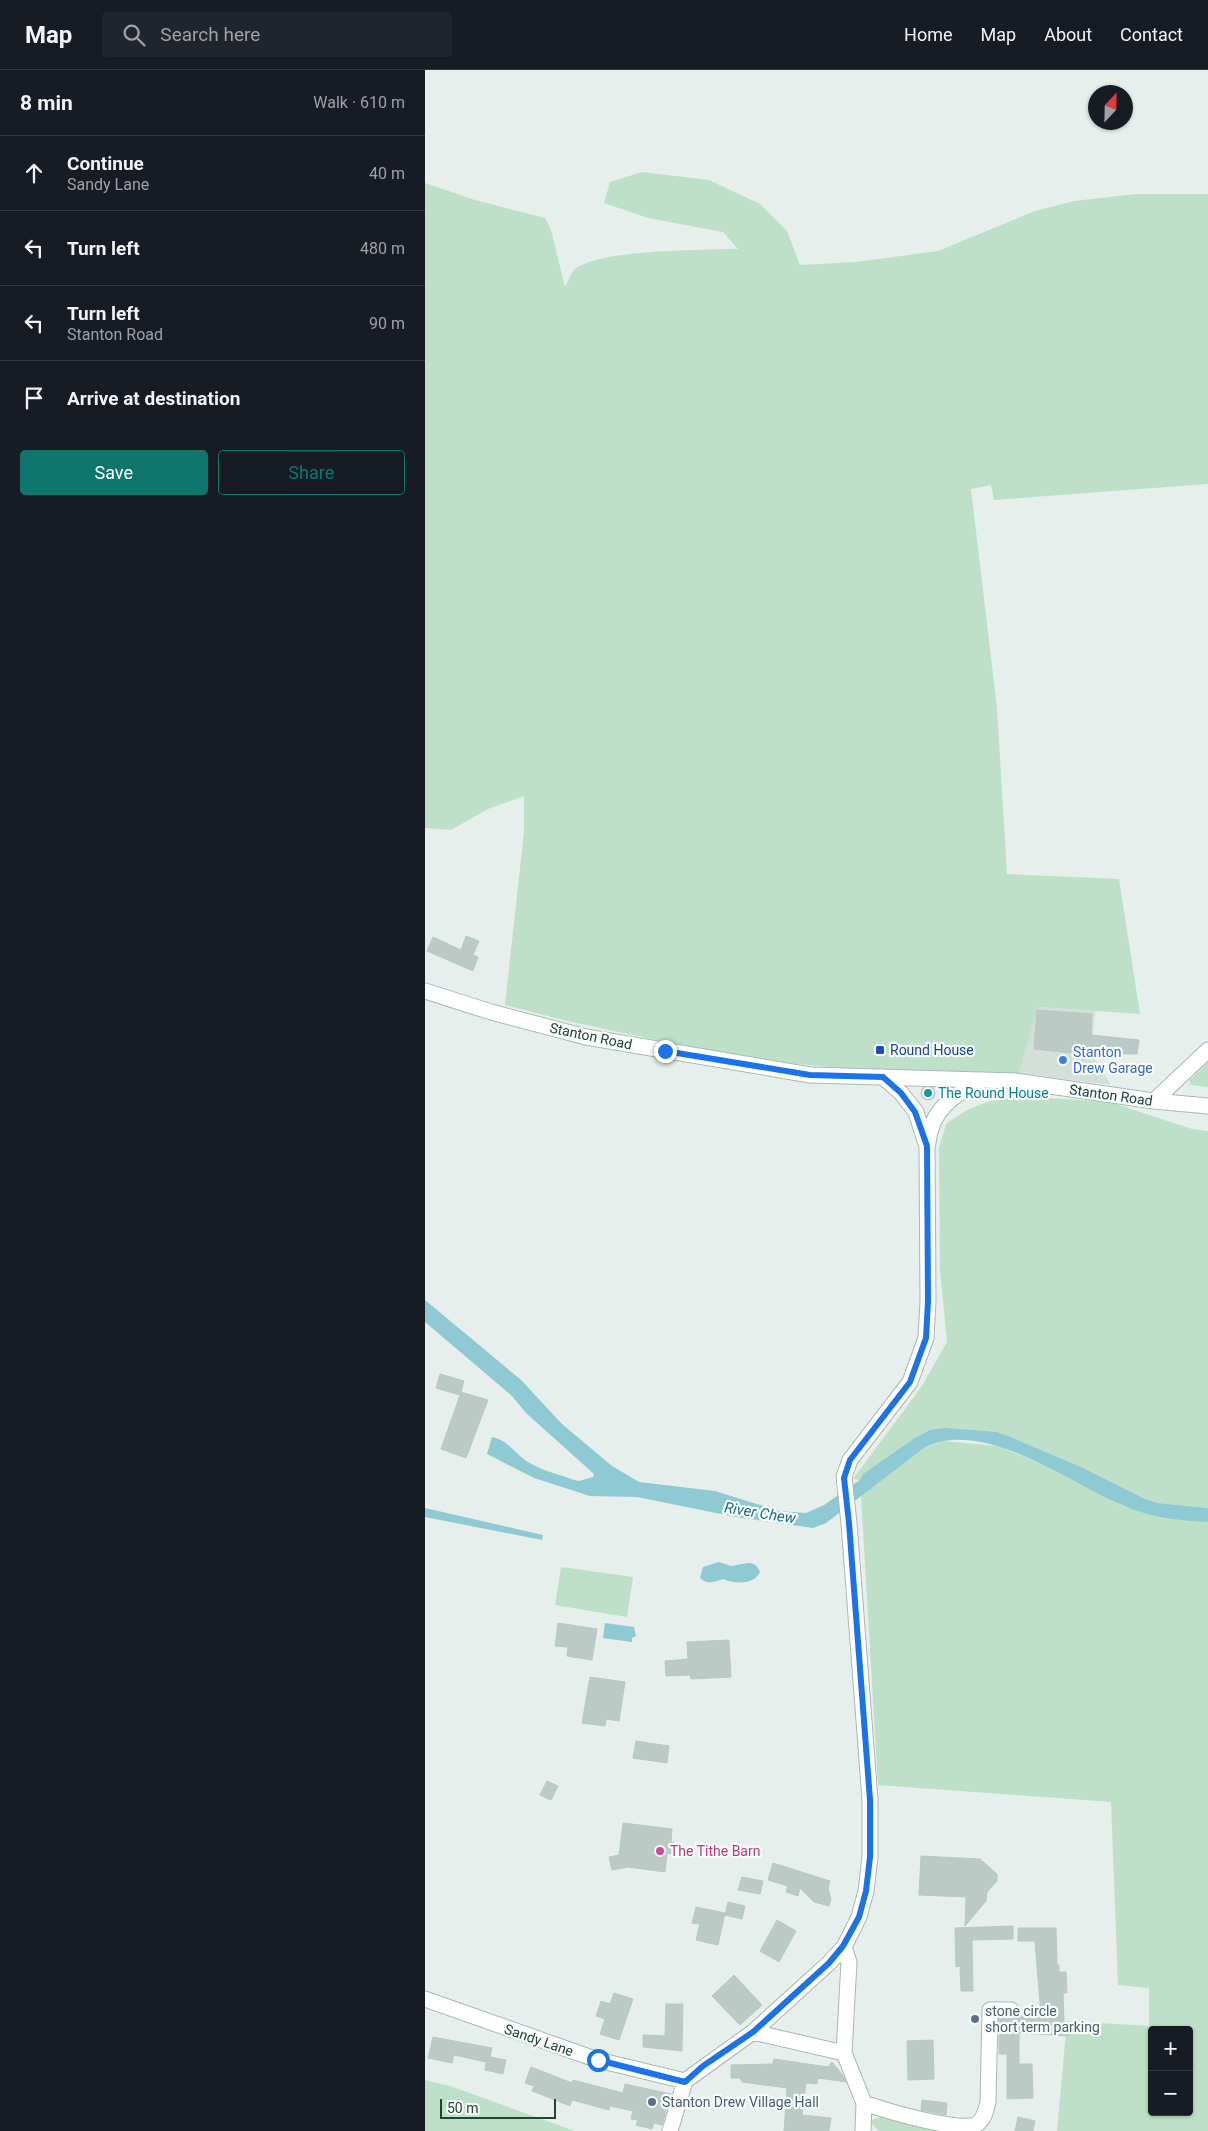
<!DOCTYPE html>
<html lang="en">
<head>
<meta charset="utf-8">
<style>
	body { margin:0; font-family:Roboto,sans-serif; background:#20242c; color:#f1f3f6 }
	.controls { position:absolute; right:15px; bottom:15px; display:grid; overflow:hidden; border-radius:5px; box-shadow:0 1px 4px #0004 }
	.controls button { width:45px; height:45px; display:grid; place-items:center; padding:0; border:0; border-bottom:1px solid #363941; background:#171b24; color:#f1f3f6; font:25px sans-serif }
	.compass { position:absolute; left:663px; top:15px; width:45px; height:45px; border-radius:50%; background:#171b24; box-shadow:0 1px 4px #0004; rotate:22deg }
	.scale { position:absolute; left:15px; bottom:12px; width:116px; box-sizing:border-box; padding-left:5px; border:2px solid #24423a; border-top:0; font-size:14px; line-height:18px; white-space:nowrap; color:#24423a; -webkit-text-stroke:4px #f7fbf9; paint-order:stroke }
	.stop { position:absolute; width:15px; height:15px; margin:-11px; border:4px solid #1a73e8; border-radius:50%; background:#fff }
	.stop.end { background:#1a73e8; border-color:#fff; box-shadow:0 1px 5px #0008 }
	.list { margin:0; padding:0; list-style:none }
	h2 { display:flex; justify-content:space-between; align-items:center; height:65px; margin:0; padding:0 20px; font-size:21px }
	h2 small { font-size:16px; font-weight:400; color:#9ea1a6 }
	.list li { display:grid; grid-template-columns:32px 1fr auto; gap:15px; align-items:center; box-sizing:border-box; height:75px; padding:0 20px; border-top:1px solid #363941 }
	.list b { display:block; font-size:19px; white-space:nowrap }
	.list p { margin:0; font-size:16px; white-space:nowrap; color:#9ea1a6 }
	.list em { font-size:16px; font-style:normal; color:#9ea1a6 }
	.actions { display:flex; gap:10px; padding:15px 20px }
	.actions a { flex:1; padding:11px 0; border:1px solid #0f766e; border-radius:5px; text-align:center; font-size:18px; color:#0f766e }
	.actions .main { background:#0f766e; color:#fff }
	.icon { flex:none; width:28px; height:28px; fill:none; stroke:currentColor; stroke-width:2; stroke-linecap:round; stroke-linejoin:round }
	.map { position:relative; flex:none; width:783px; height:2061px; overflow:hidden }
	header { display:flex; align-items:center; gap:30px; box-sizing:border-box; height:70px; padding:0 25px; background:#171b24; border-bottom:1px solid #363941 }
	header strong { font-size:24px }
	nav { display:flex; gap:28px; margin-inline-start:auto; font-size:18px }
	.search { width:350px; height:45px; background:#20242c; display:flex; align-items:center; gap:12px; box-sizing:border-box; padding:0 18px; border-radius:5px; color:#9ea1a6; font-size:19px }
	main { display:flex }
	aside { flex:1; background:#171b24 }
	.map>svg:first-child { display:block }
	.built { fill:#d4dfda }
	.green { fill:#bfe0c8; fill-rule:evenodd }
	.water { fill:#8ec9d4 }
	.building { fill:#bbcac4; stroke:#b8c9c2 }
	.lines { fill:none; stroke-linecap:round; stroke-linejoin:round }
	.street-casing { stroke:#a8b8b2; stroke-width:17 }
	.secondary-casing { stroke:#a4bbb3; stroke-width:17 }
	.street { stroke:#fff; stroke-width:15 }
	.secondary { stroke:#fff; stroke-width:15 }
	.route { stroke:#1a73e8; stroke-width:6 }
	.transit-dot { fill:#1a4fb4; stroke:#f7fbf9; stroke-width:2 }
	.shop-dot { fill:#3f7fe0; stroke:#f7fbf9; stroke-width:2 }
	.culture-dot { fill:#0f9aa8; stroke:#f7fbf9; stroke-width:2 }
	.hotel-dot { fill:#d1479c; stroke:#f7fbf9; stroke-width:2 }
	.service-dot { fill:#5c6f8a; stroke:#f7fbf9; stroke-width:2 }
	.labels { text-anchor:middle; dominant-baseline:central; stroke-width:4.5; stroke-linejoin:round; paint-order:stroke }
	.street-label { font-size:14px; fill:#24423a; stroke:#f7fbf9 }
	.transit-label { font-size:14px; fill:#164399; stroke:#f7fbf9; text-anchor:start }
	.shop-label { font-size:14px; fill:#366cbe; stroke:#f7fbf9; text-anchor:start }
	.culture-label { font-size:14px; fill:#0d838f; stroke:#f7fbf9; text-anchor:start }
	.hotel-label { font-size:14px; fill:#b23c85; stroke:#f7fbf9; text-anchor:start }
	.service-label { font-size:14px; fill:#4e5e75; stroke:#f7fbf9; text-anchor:start }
	.water-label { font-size:15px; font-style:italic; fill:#1c6f80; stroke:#f7fbf9 }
</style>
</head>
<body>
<header>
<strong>Map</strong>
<div class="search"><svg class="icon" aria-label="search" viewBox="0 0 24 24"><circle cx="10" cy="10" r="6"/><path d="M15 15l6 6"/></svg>Search here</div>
<nav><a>Home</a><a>Map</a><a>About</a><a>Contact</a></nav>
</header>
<main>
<aside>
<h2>8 min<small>Walk · 610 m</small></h2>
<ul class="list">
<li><svg class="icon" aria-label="ahead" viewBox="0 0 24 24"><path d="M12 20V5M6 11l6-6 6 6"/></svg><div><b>Continue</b><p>Sandy Lane</p></div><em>40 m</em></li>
<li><svg class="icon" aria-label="left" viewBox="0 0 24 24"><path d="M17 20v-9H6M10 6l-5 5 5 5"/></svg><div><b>Turn left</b></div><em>480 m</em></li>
<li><svg class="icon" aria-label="left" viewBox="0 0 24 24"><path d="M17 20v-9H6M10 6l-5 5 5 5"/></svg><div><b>Turn left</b><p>Stanton Road</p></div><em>90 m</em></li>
<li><svg class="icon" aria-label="arrive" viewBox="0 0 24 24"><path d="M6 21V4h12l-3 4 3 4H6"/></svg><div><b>Arrive at destination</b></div></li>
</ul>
<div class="actions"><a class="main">Save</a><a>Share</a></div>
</aside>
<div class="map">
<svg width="783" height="2061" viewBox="0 0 783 2061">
	<rect width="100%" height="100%" fill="#e6efeb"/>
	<path class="built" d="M613,937L670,941L666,983L686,1015L594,1003Z"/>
	<path class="green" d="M217,102L284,110L335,134L362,161L375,195L431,192L513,181L610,141L649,131L711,124H783V414L569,430L566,415L546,419L572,638L582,804L694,809L715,944L613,937L594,1003L418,998L324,990L138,950L80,935L99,762V726L63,739L26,760L0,758V113L50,130L120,148L126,160L140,217C143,212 145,204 149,200C172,179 280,180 313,179L298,162L223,148L179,133L185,112Z
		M783,992V1017L765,1015V1010Z
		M608,1027L685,1032L767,1059L783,1061V1438L733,1433L718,1428L656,1397L572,1362L488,1369L438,1404L435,1410L428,1409L497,1316L522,1272L515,1200L514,1078L521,1054L542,1040L570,1029Z
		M518,1371L573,1376L621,1396L698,1436L727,1445L783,1452V2061H632L642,1951L724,1956V1918L693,1915L686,1732L453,1715L436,1426L499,1378ZM727,1960H764V2042H727Z
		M136,1497L208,1507L202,1547L130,1535Z
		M0,2010L25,2016L150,2061H0Z
		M459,2046L519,2061H454L444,2051Z"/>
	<path class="water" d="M0,1230L96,1310L137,1354L187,1396L214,1412L290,1421L354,1441L381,1443L399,1435L435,1410L438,1404L488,1369L505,1360L520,1358L572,1362L583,1366L656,1397L718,1428L733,1433L783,1438V1452C755,1451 723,1447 697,1435C644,1413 558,1347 499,1378L401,1453L388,1458L311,1447L212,1427L165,1426L109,1408L62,1384L67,1367C82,1370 89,1382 100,1390C114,1400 133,1404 149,1410L154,1411L168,1407L169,1404L101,1343L87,1326L0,1252Z
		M0,1438L118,1465L117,1470L0,1447Z
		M294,1492L306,1496C318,1495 329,1487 335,1502C329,1515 310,1514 298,1509C289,1512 282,1515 275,1508L278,1497Z
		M180,1553L209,1557L211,1566L207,1568V1572L178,1568Z"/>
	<path class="building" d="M41,866L54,871L48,885L53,887L48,901L2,881L8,867L36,880Z
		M612,940L667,944L666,965L714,970L712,984H689L687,987L609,979Z
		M496 1023a7 7 0 1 1 14 0a7 7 0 1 1-14 0Z
		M15,1304L39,1311L36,1322L63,1330L41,1388L16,1379L35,1325L11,1318Z
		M133,1553L172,1559L167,1590L142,1586L143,1577L130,1576Z
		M304,1570L306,1607L266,1609L265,1605L241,1606L240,1591L263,1589L262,1572Z
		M165,1607L200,1612L194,1651L181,1649L180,1656L157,1653Z
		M211,1671L244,1676L242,1693L208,1688Z
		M122,1711L133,1716L126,1730L115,1725Z
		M198,1753L247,1759L246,1772H249L248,1784L242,1783L240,1802L203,1797L187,1800L184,1787L194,1785Z
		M496,1786L555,1789L572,1804V1811L562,1822L561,1831L540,1856L541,1827L494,1825Z
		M348,1793L405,1811L403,1818L406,1829L404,1836L389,1832L375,1818L373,1826L361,1822L363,1816L343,1810Z
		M317,1807L338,1811L335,1824L313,1820Z
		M303,1832L320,1836L317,1849L300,1845Z
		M271,1837L300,1843L293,1875L271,1870L275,1854L267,1853Z
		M352,1850L371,1861L354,1892L335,1881Z
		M588,1856V1869L547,1870L548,1921H536L535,1896L531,1897L530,1858Z
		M593,1858H631L632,1895H634V1902H641L642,1923H638L639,1953H643V1966L594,1963V1994H607L608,2028L582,2029V1984H574V1949H586L593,1946H616L610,1871H593Z
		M309,1905L337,1935L315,1955L287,1926Z
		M189,1923L208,1929L194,1970L175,1964L180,1949L171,1946L176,1931L185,1934Z
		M241,1934H258L257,1981L218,1977V1965L240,1966Z
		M8,1967L67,1978L65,1987L81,1990L78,2004L60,2000L61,1992L29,1985L27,1993L3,1988Z
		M508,1970L509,2009L483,2010L482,1971Z
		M349,1989L403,1997L407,1992L417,2004L421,2012L393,2008L392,2014L381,2013L377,2045L406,2048L404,2061H359L362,2018L317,2012L315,2008H306V1995L348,1994Z
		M106,1997L147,2013L148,2010L198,2023L200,2014L246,2024L237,2055L229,2053L227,2059L211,2055L213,2050L206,2049L208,2041L185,2036L184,2040L147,2030L145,2036L107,2021L109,2016L100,2013Z
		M497,2030L522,2033L521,2045L496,2040Z
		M593,2047L610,2051L608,2061H590Z"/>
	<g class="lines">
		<defs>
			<path id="street" d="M729,1031L783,980
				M503,1073C506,1039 529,1025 557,1010
				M0,1929L173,1990L260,2011
				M328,1962L404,1893L419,1877
				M439,2033C462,2041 529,2061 550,2055C559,2051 561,2040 563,2032L565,1940H586
				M245,2061L260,2011L328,1962L419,1983
				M438,2061L439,2033L419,1983L424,1892L419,1877L434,1847L441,1821L445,1787V1730L424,1453L419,1407L425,1390L485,1312L501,1268L503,1231L502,1077L491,1042L476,1023L458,1007"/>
			<path id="secondary" d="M0,921L66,942L161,967L385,1005L590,1011L729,1031L783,1036"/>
		</defs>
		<use href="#street" class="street-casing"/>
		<use href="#secondary" class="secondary-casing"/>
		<use href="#street" class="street"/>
		<use href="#secondary" class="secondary"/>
	</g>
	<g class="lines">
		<path class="route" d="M173,1990L260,2012L278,1996L328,1962L404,1893L418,1876L434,1847L441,1821L445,1787V1730L424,1453L419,1408L425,1390L485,1312L501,1268L503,1231L502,1076L490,1042L476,1023L458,1007L385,1005L240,981"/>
	</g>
	<rect class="transit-dot" x="450" y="975" width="10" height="10" rx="2.5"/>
	<circle class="shop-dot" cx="638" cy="990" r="5"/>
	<circle class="culture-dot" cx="503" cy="1023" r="5"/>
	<circle class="hotel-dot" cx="235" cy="1781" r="5"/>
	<g class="service-dot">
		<circle cx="550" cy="1949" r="5"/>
		<circle cx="227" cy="2032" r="5"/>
	</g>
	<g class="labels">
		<g class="street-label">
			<text transform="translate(166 966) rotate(12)">Stanton Road</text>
			<text transform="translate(686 1025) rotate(8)">Stanton Road</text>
			<text transform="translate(114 1970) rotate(19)">Sandy Lane</text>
		</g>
		<g class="transit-label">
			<text x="465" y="980">Round House</text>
		</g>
		<g class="shop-label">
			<text x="648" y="982">Stanton<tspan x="648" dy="16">Drew Garage</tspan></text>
		</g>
		<g class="culture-label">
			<text x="513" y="1023">The Round House</text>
		</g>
		<g class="hotel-label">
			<text x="245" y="1781">The Tithe Barn</text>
		</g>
		<g class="service-label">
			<text x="560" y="1941">stone circle<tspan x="560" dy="16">short term parking</tspan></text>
			<text x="237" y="2032">Stanton Drew Village Hall</text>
		</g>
		<g class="water-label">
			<text transform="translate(335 1443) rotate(9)">River Chew</text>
		</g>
	</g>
</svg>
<div class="controls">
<button>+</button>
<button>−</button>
</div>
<svg class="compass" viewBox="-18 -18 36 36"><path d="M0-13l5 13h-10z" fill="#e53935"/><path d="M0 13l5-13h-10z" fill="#9ea1a6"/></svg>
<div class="scale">50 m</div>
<div class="stop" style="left:173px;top:1990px"></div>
<div class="stop end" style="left:240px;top:981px"></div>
</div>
</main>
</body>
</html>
